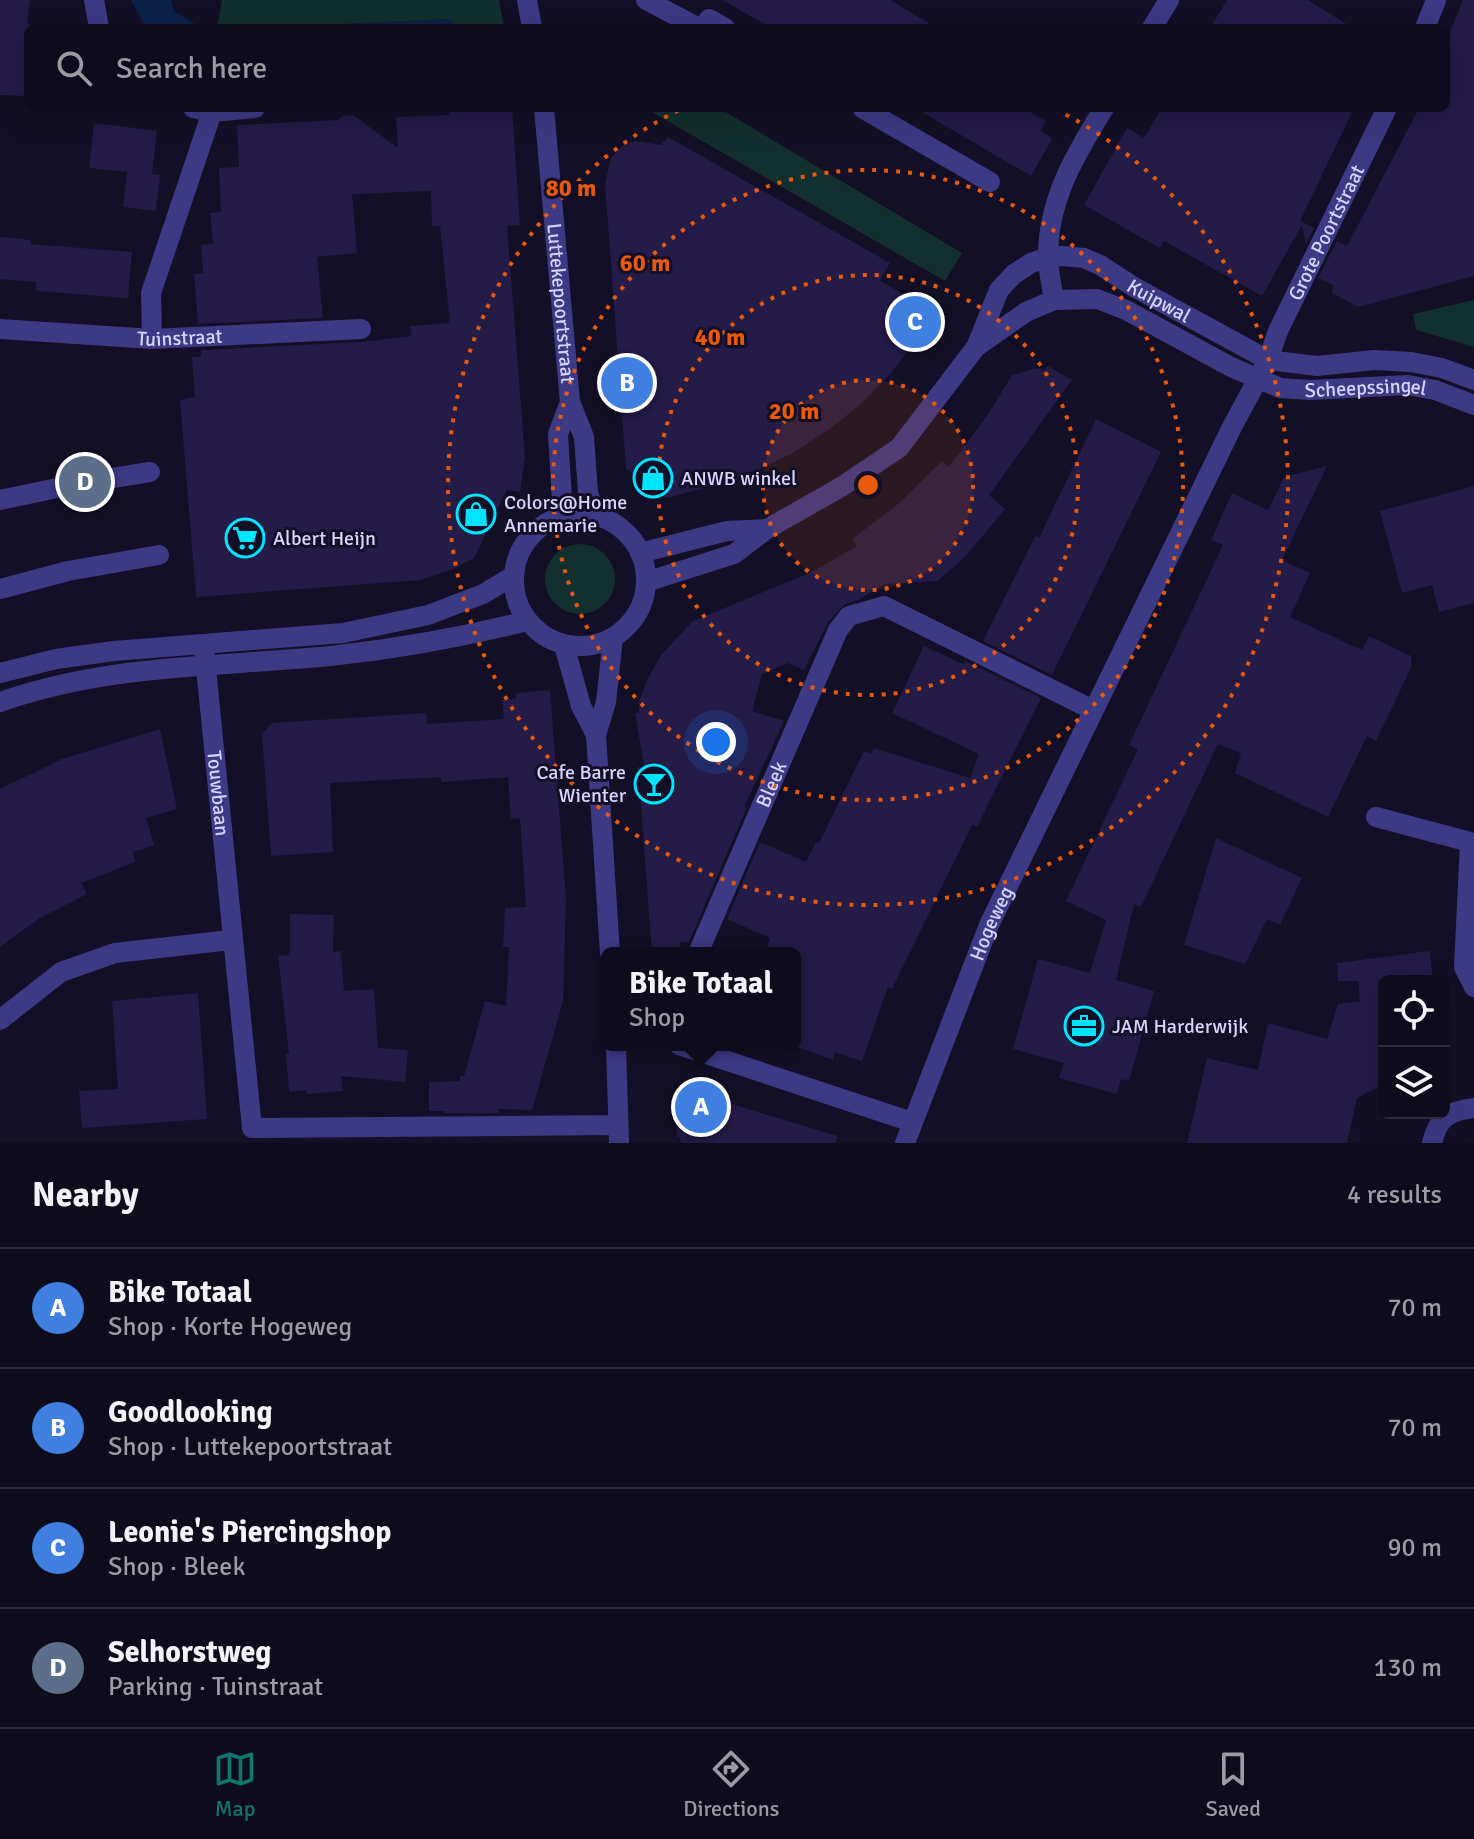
<!DOCTYPE html>
<html lang="en">
<head>
<meta charset="utf-8">
<style>
	body { margin:0; font-family:Signika,sans-serif; background:#171425; color:#f1f3f6 }
	.controls { position:absolute; right:24px; bottom:24px; display:grid; overflow:hidden; border-radius:12px; box-shadow:0 8px 32px #0002 }
	.controls button { width:72px; height:72px; display:grid; place-items:center; padding:0; border:0; border-bottom:2px solid #2e2b3b; background:#0e0b1c; color:#f1f3f6; font:40px sans-serif }
	.you { position:absolute; left:716px; top:742px; width:28px; height:28px; margin:-20px; border:6px solid #fff; border-radius:50%; background:#1a73e8; box-shadow:0 0 0 12px #1a73e833 }
	.badge { display:grid; place-items:center; width:52px; height:52px; border-radius:50%; background:#0f766e; color:#fff; font-size:26px; font-weight:700 }
	.pin { position:absolute; translate:-50% -50%; border:4px solid #fff; box-shadow:0 2px 8px #0006 }
	.popup { position:absolute; left:601px; top:947px; width:200px; height:104px; box-sizing:border-box; display:grid; place-content:center; border-radius:12px; background:#0e0b1c; filter:drop-shadow(0 2px 6px #0005); font-size:26px; white-space:nowrap; color:#9b9ba3 }
	.popup b { font-size:30px; color:#f1f3f6 }
	.popup::after { content:''; position:absolute; left:50%; top:100%; margin-left:-16px; border:16px solid transparent; border-top-color:#0e0b1c }
	.list { margin:0; padding:0; list-style:none }
	h2 { display:flex; justify-content:space-between; align-items:center; height:104px; margin:0; padding:0 32px; font-size:34px }
	h2 small { font-size:26px; font-weight:400; color:#9b9ba3 }
	.list li { display:grid; grid-template-columns:52px 1fr auto; gap:24px; align-items:center; box-sizing:border-box; height:120px; padding:0 32px; border-top:2px solid #2e2b3b }
	.list b { display:block; font-size:30px; white-space:nowrap }
	.list p { margin:0; font-size:26px; white-space:nowrap; color:#9b9ba3 }
	.list em { font-size:26px; font-style:normal; color:#9b9ba3 }
	.icon { flex:none; width:44px; height:44px; fill:none; stroke:currentColor; stroke-width:2; stroke-linecap:round; stroke-linejoin:round }
	.map { position:relative; flex:none; width:1474px; height:1143px; overflow:hidden }
	.search { position:absolute; background:#0e0b1c; box-shadow:0 8px 32px #0002; left:24px; right:24px; top:24px; height:88px; display:flex; align-items:center; gap:20px; box-sizing:border-box; padding:0 28px; border-radius:12px; color:#9b9ba3; font-size:30px }
	.sheet { height:584px; background:#0e0b1c }
	nav { display:flex; justify-content:space-around; align-items:center; box-sizing:border-box; height:112px; border-top:2px solid #2e2b3b; background:#0e0b1c; font-size:22px; color:#9b9ba3 }
	nav a { display:grid; justify-items:center; gap:4px }
	nav .on { color:#0f766e }
	.map>svg:first-child { display:block }
	.green { fill:#12302f }
	.water { fill:#0c2248 }
	.building { fill:#241b47 }
	.lines { fill:none; stroke-linecap:round; stroke-linejoin:round }
	.service { stroke:#3d3a85; stroke-width:20 }
	.minor { stroke:#3d3a85; stroke-width:20 }
	.tertiary { stroke:#3d3a85; stroke-width:20 }
	.ring { fill:none; stroke:#e8590c; stroke-width:4; stroke-dasharray:4 8 }
	.labels { text-anchor:middle; dominant-baseline:central; stroke-width:6; stroke-linejoin:round; paint-order:stroke }
	.street-label { font-size:20px; fill:#d9d4ff; stroke:#130f26 }
	.poi-label { font-size:20px; fill:#d9d4ff; stroke:#130f26; text-anchor:start }
	.centre { fill:#e8590c; stroke:#130f26; stroke-width:4 }
	.ring-label { font-size:24px; text-anchor:middle; font-weight:bold; fill:#e8590c; stroke:#130f26; stroke-width:6; stroke-linejoin:round; paint-order:stroke }
</style>
</head>
<body>
<div class="map">
<svg width="1474" height="1143" viewBox="0 0 1474 1143">
	<rect width="100%" height="100%" fill="#130f26"/>
	<path class="green" d="M222,0H499L504,28H458L449,19L262,28H217Z
		M645,108H719L962,253L945,281Z
		M1474,300V347L1416,330L1413,314Z
		M545 579a35 35 0 1 1 70 0a35 35 0 1 1-70 0Z"/>
	<path class="water" d="M131,0H171L174,11L200,27L233,28H146Z
		M450,19L458,28H262Z"/>
	<path class="building" d="M0,0H30L27,24L31,25V28H28V96L0,95Z
		M723,0H890L937,28H771Z
		M1227,0H1308L1353,28H1210Z
		M1463,0H1474V276L1358,307L1332,293L1333,285L1318,278L1337,241L1347,246L1419,108H1446V42Z
		M450,108H512L520,225L507,226L525,457L520,492L507,490L474,558L455,568L421,580L196,597L180,400L195,397L192,357H201V350L362,342L411,336L410,326L450,323L440,226H432L431,191L352,194L357,253L317,257L323,318L198,324L194,274L203,273L201,245L213,243L210,213L221,212L219,168L239,167L237,125L338,120L343,116L353,115L398,148L396,117L450,115Z
		M915,108H1023L1046,121L1041,130L1052,139L1031,176Z
		M1162,108H1354L1300,221L1314,228L1306,244L1302,225L1262,296L1164,241L1160,248L1084,205L1127,128L1144,138Z
		M94,123L157,131L152,174L160,175L156,211L123,207L127,172L89,168Z
		M668,137L890,263L880,281L921,304L918,309L934,318L890,374L861,404L828,430L793,453L756,471L716,485L666,498L626,469L605,183L611,158L622,146L635,141L661,145Z
		M0,237L31,240L30,244L132,252L128,298L36,291V282L0,279Z
		M1048,366L1072,380L989,495L1005,509L965,557L937,581L885,584L860,599L845,604L828,622L804,670L788,663L762,674L752,711L784,721L744,807H747L689,942H680L681,953H652L638,767L644,766L635,713H639V702L647,680L661,655L693,621L814,571L857,546L852,539L897,505L942,461L949,467L987,416L1012,375L1037,368L1044,370Z
		M1096,419L1161,452L1052,675L983,641L1036,535L1039,538Z
		M1327,466L1282,560L1310,573L1290,617L1362,650L1369,636L1411,656V668L1376,741L1367,736L1328,817L1235,773L1241,753L1218,744L1141,907L1134,904L1116,980L1154,991L1129,1081L1121,1079L1117,1094L1059,1078L1064,1063L1013,1049L1038,959L1090,973L1106,920L1066,901L1138,749L1129,745L1223,545L1211,540L1232,493L1268,510L1284,477Z
		M1474,486V603L1439,612L1432,585L1402,593L1380,511Z
		M924,646L963,664L965,661L1041,698L977,827L972,825L892,989L888,987L862,1061L835,1052L833,1060L795,1046V953H765L770,938L727,919L760,842L806,862L816,842L819,843L864,751L871,754L874,748L970,778L979,754L892,713Z
		M550,690L566,899L563,1001L532,1110L498,1109L499,1113H445V1111H429V1082L460,1081V1076H464L485,1001L506,1006L509,947H503L505,908L526,907L520,818L511,819L508,777L441,782V777L330,783L333,852L271,856L262,734L272,723L426,713L427,724L504,719L502,700L516,699V693Z
		M160,729L177,809L146,818L154,845L133,852L135,862L81,883L87,894L40,918L0,947V789L62,759Z
		M1216,838L1302,878L1280,925L1267,919L1245,964L1184,945Z
		M290,914L334,915L333,952L341,951L344,991L374,989L378,1048L408,1050L405,1082L341,1076L343,1091L307,1094L306,1090L289,1092L286,1054H289L278,956L290,955Z
		M1430,951L1433,981H1384V1084L1357,1098L1347,1143H1187L1207,1058L1258,1070L1268,1023L1327,1039L1338,1004L1360,1001L1358,981H1338L1337,963Z
		M198,993L207,1119L82,1128L79,1091L118,1089L112,1001Z
		M721,1092L722,1101L837,1136L836,1143H681L680,1137H677L675,1106H679L678,1094Z"/>
	<g class="lines">
		<g class="service">
			<path d="M0,500L81,483L150,472"/>
			<path d="M0,589L68,571L159,555"/>
			<path id="s1" d="M698,953L838,630L849,616L884,606L1093,710"/>
		</g>
		<g class="minor">
			<path d="M94,0L99,28"/>
			<path d="M646,0L699,28"/>
			<path d="M703,28L709,19L725,28"/>
			<path d="M1152,28L1169,0"/>
			<path d="M1425,28L1436,0"/>
			<path d="M193,108L212,112L255,108"/>
			<path d="M862,108L990,182"/>
			<path d="M1054,300C1052,286 1048,271 1048,257C1048,199 1075,155 1104,108"/>
			<path id="s2" d="M0,329L152,339L361,329"/>
			<path d="M152,339L151,293L212,112"/>
			<path d="M564,645L581,706L596,735"/>
			<path id="s3" d="M204,648L252,1128L618,1125"/>
			<path d="M1376,817L1470,842L1464,967L1474,987"/>
			<path d="M610,953L596,735L606,702L613,638"/>
			<path d="M0,1020L61,972L115,953L231,940"/>
			<path d="M616,1045L619,1143"/>
			<path d="M679,1045L912,1122"/>
			<path id="s4" d="M905,1143L989,925L1232,427L1268,360L1278,331L1387,108"/>
			<path d="M1432,1143C1438,1118 1448,1111 1474,1108"/>
		</g>
		<g class="tertiary">
			<path d="M527,0L532,28"/>
			<path id="s5" d="M544,108L570,402L584,437L588,493L596,516"/>
			<path id="s6" d="M977,345L999,290L1014,274L1031,263L1048,257L1062,256L1084,258L1100,265L1134,287L1268,360L1317,366L1374,360L1411,362L1442,368L1474,380"/>
			<circle cx="580" cy="580" r="66"/>
			<path d="M563,516L558,434L570,402"/>
			<path d="M640,553L727,531L767,529"/>
			<path id="s7" d="M646,582L734,554L767,529L841,487L899,448L976,347L1026,312L1054,300L1097,299L1126,310L1231,367L1280,388L1310,390L1408,385L1435,390L1474,405"/>
			<path d="M0,673L56,659L114,651L343,633L428,615L483,594L513,576"/>
			<path d="M0,702C109,664 216,667 330,656C396,649 463,637 527,621"/>
		</g>
	</g>
	<circle cx="868" cy="485" r="105" fill="#e8590c" fill-opacity=".12"/>
	<g class="ring">
		<circle cx="868" cy="485" r="105"/>
		<circle cx="868" cy="485" r="210"/>
		<circle cx="868" cy="485" r="315"/>
		<path d="M1055 109A420 420 0 1 1 681 109"/>
	</g>
	<defs>
		<symbol id="shop-ring" viewBox="-11 -11 22 22"><circle r="9.5" fill="#130f26" stroke="#00e5ff" stroke-width="1.5"/><path d="M-5-2.5h2.3a2.7 3.5 0 0 1 5.4 0H5L5.5 6h-11ZM-1.5-2.5h3a1.5 2.3 0 0 0-3 0Z" fill="#00e5ff"/></symbol>
		<symbol id="supermarket-ring" viewBox="-11 -11 22 22"><circle r="9.5" fill="#130f26" stroke="#00e5ff" stroke-width="1.5"/><path d="M-6-5.5h2.5l.6 2H6L4.5 2H-2.5L-4.4-4H-6ZM-1.5 3.2a1.3 1.3 0 1 0 .1 0ZM3 3.2a1.3 1.3 0 1 0 .1 0Z" fill="#00e5ff"/></symbol>
		<symbol id="bar-ring" viewBox="-11 -11 22 22"><circle r="9.5" fill="#130f26" stroke="#00e5ff" stroke-width="1.5"/><path d="M-6-5H6L.8 .8V4.5H3.5V6h-7V4.5H-.8V.8Z" fill="#00e5ff"/></symbol>
		<symbol id="office-ring" viewBox="-11 -11 22 22"><circle r="9.5" fill="#130f26" stroke="#00e5ff" stroke-width="1.5"/><path d="M-6-3h4V-5.5h4V-3h4V5H-6ZM-1-4.5V-3h2v-1.5ZM-6 0V1H6V0Z" fill="#00e5ff"/></symbol>
	</defs>
	<g fill-rule="evenodd">
		<use href="#shop-ring" x="631" y="456" width="44" height="44"/>
		<use href="#shop-ring" x="454" y="492" width="44" height="44"/>
		<use href="#supermarket-ring" x="223" y="516" width="44" height="44"/>
		<use href="#bar-ring" x="632" y="762" width="44" height="44"/>
		<use href="#office-ring" x="1062" y="1004" width="44" height="44"/>
	</g>
	<g class="labels">
		<g class="street-label">
			<text stroke="none"><textPath href="#s4" startOffset="1004">Grote Poortstraat</textPath></text>
			<text stroke="none"><textPath href="#s6" startOffset="242">Kuipwal</textPath></text>
			<text stroke="none"><textPath href="#s5" startOffset="196">Luttekepoortstraat</textPath></text>
			<text stroke="none"><textPath href="#s2" startOffset="180">Tuinstraat</textPath></text>
			<text stroke="none"><textPath href="#s7" startOffset="840">Scheepssingel</textPath></text>
			<text stroke="none"><textPath href="#s1" startOffset="184">Bleek</textPath></text>
			<text stroke="none"><textPath href="#s3" startOffset="146">Touwbaan</textPath></text>
			<text stroke="none"><textPath href="#s4" startOffset="236">Hogeweg</textPath></text>
		</g>
		<g class="poi-label">
			<text x="681" y="478">ANWB winkel</text>
			<text x="504" y="502">Colors@Home<tspan x="504" dy="23">Annemarie</tspan></text>
			<text x="273" y="538">Albert Heijn</text>
			<text x="626" y="772" text-anchor="end">Cafe Barre<tspan x="626" dy="23">Wienter</tspan></text>
			<text x="1112" y="1026">JAM Harderwijk</text>
		</g>
	</g>
	<circle cx="868" cy="485" r="12" class="centre"/>
	<g class="ring-label">
		<text x="571" y="196">80 m</text>
		<text x="645" y="271">60 m</text>
		<text x="720" y="345">40 m</text>
		<text x="794" y="419">20 m</text>
	</g>
</svg>
<div class="controls">
<button><svg class="icon" aria-label="locate" viewBox="0 0 24 24"><circle cx="12" cy="12" r="6"/><path d="M12 2v4M12 18v4M2 12h4M18 12h4"/></svg></button>
<button><svg class="icon" aria-label="layers" viewBox="0 0 24 24"><path d="M12 4l9 5-9 5-9-5zM3 14l9 5 9-5"/></svg></button>
</div>
<div class="you"></div>
<div class="pin badge" style="left:701px;top:1107px;background:#3f7fe0">A</div>
<div class="popup"><b>Bike Totaal</b>Shop</div>
<div class="pin badge" style="left:627px;top:383px;background:#3f7fe0">B</div>
<div class="pin badge" style="left:915px;top:322px;background:#3f7fe0">C</div>
<div class="pin badge" style="left:85px;top:482px;background:#5c6f8a">D</div>
<div class="search"><svg class="icon" aria-label="search" viewBox="0 0 24 24"><circle cx="10" cy="10" r="6"/><path d="M15 15l6 6"/></svg>Search here</div>
</div>
<section class="sheet">
<h2>Nearby<small>4 results</small></h2>
<ul class="list">
<li><span class="badge" style="background:#3f7fe0">A</span><div><b>Bike Totaal</b><p>Shop · Korte Hogeweg</p></div><em>70 m</em></li>
<li><span class="badge" style="background:#3f7fe0">B</span><div><b>Goodlooking</b><p>Shop · Luttekepoortstraat</p></div><em>70 m</em></li>
<li><span class="badge" style="background:#3f7fe0">C</span><div><b>Leonie's Piercingshop</b><p>Shop · Bleek</p></div><em>90 m</em></li>
<li><span class="badge" style="background:#5c6f8a">D</span><div><b>Selhorstweg</b><p>Parking · Tuinstraat</p></div><em>130 m</em></li>
</ul>
</section>
<nav>
<a class="on"><svg class="icon" aria-label="map" viewBox="0 0 24 24"><path d="M3 6l6-2 6 2 6-2v14l-6 2-6-2-6 2zM9 4v14M15 6v14"/></svg>Map</a>
<a><svg class="icon" aria-label="directions" viewBox="0 0 24 24"><path d="M12 3l9 9-9 9-9-9zM9 14v-3h6M13 9l2 2-2 2"/></svg>Directions</a>
<a><svg class="icon" aria-label="saved" viewBox="0 0 24 24"><path d="M7 4h10v16l-5-4-5 4z"/></svg>Saved</a>
</nav>
</body>
</html>
